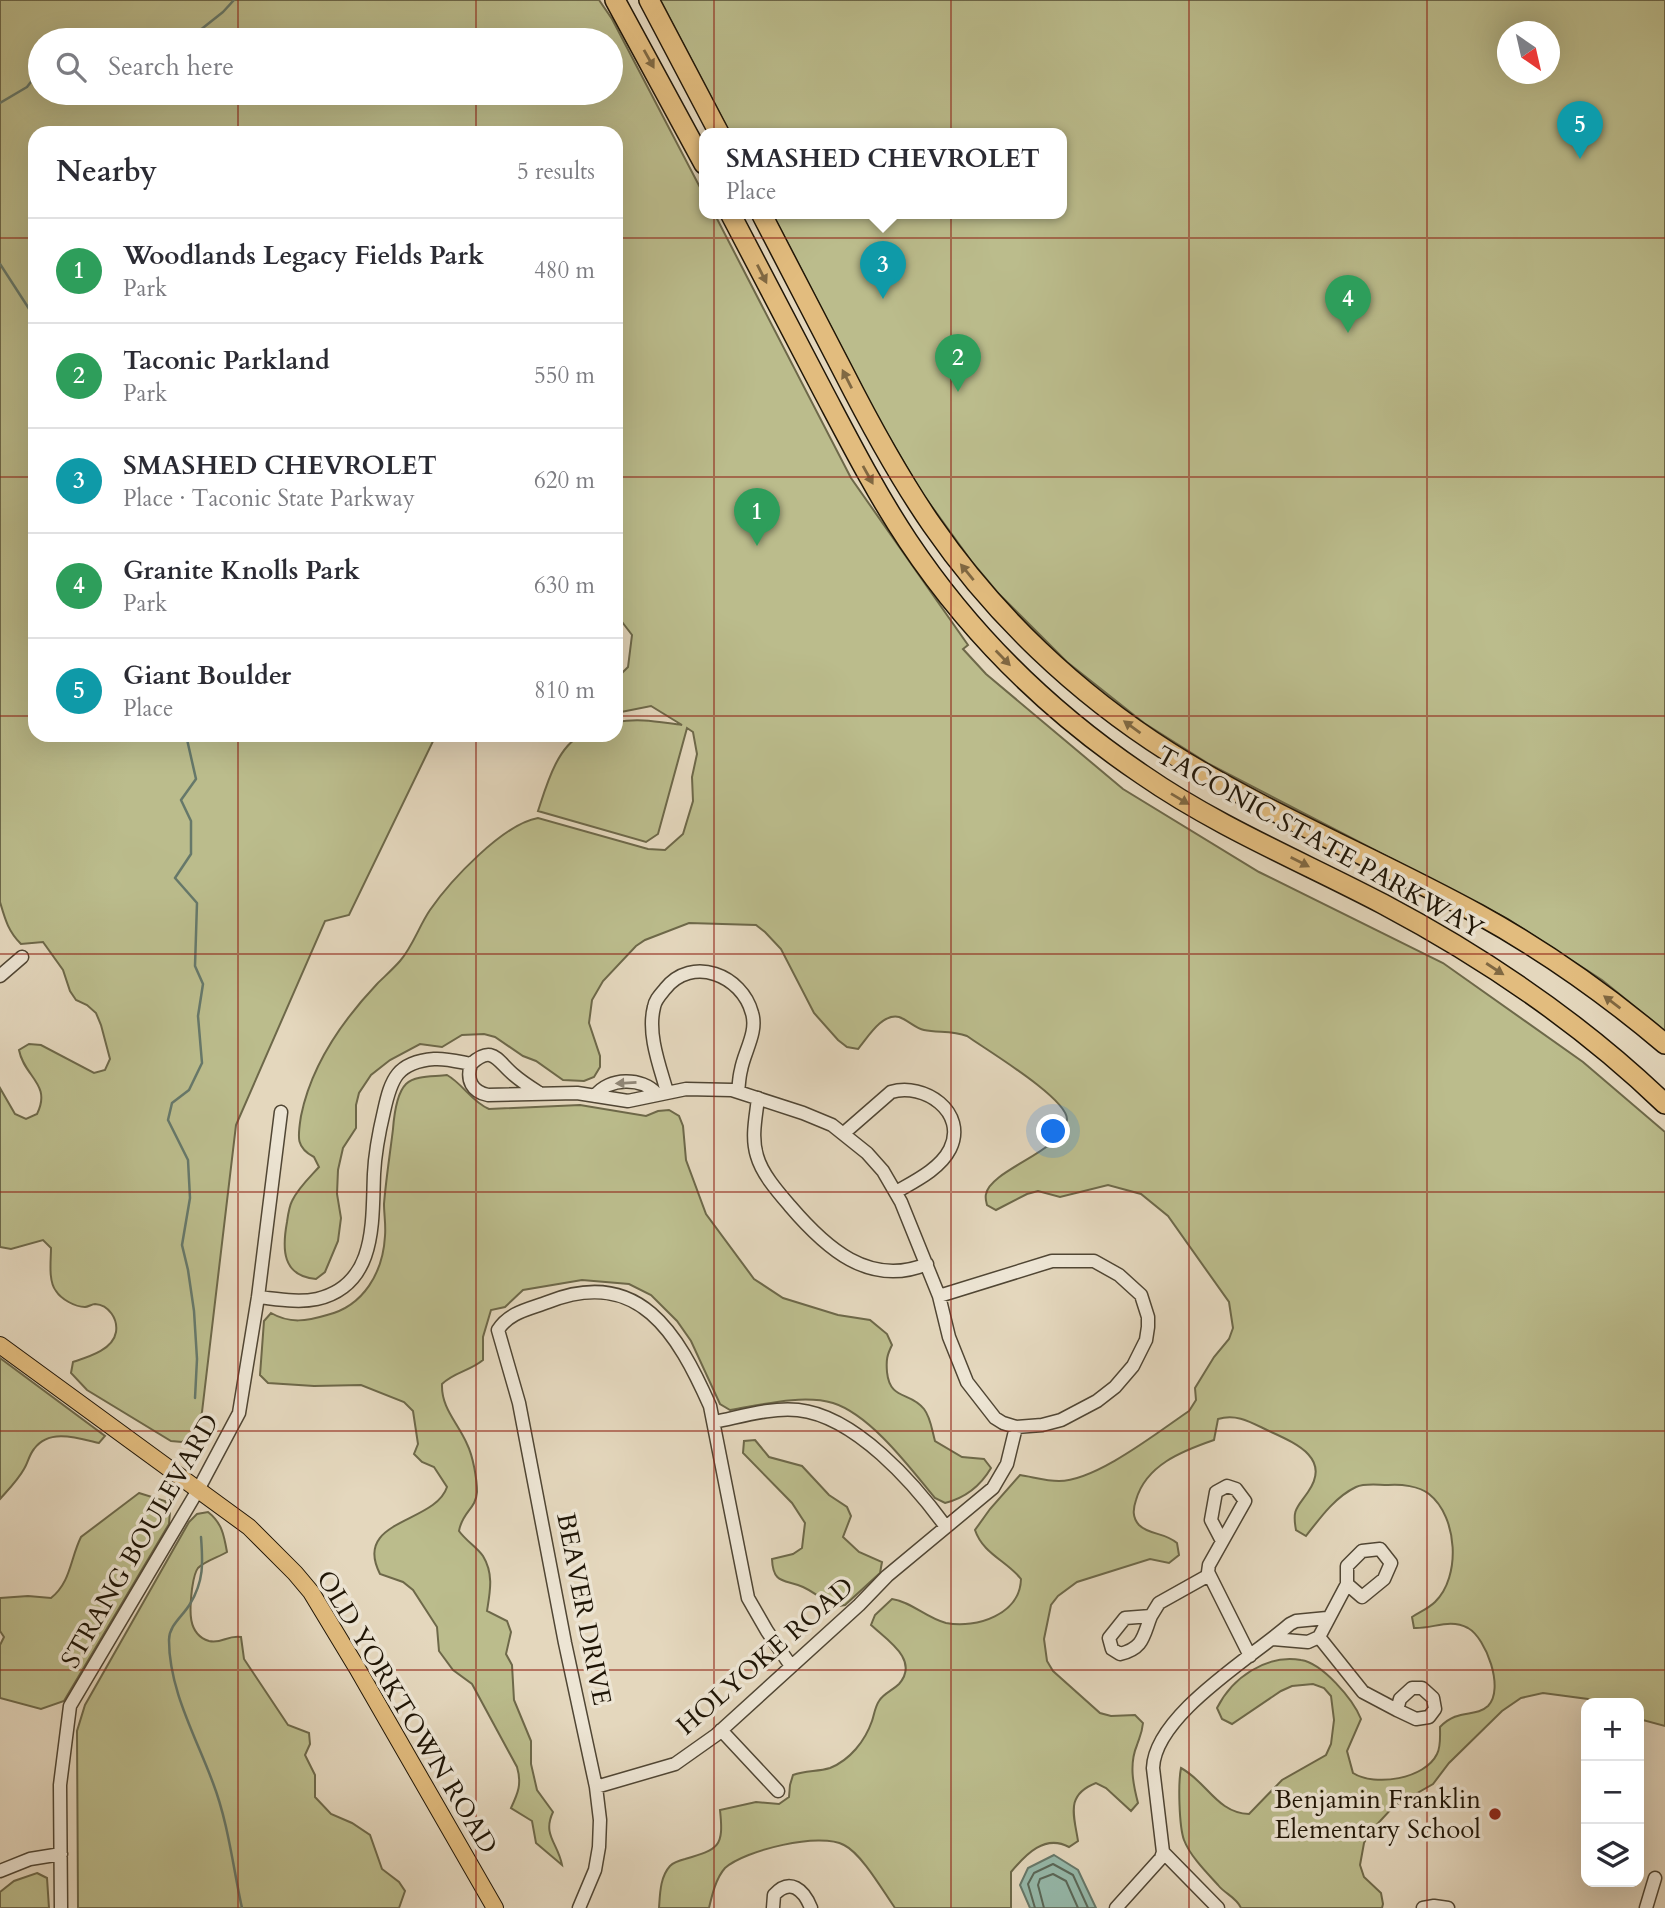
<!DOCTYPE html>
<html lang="en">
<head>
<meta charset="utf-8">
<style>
	body { margin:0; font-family:Cardo,serif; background:#f2f2f3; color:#2b2b33 }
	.controls { position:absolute; right:21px; bottom:21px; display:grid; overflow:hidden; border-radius:14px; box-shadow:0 7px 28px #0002 }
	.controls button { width:63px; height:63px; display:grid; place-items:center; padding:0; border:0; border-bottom:2px solid #e1e1e2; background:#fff; color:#2b2b33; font:35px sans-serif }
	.compass { position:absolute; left:1497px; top:21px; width:63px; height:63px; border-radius:50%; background:#fff; box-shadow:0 7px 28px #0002; rotate:146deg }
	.you { position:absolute; left:1054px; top:1132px; width:24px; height:24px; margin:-18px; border:5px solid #fff; border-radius:50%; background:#1a73e8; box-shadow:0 0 0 10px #1a73e833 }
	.badge { display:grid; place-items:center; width:46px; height:46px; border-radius:50%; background:#ea580c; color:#fff; font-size:23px; font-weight:700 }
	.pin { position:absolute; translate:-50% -58px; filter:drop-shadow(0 2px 4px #0008) }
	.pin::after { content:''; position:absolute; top:37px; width:24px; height:21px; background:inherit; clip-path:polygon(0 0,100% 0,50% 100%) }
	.popup { position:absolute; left:699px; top:128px; width:368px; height:91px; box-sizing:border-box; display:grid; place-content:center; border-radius:14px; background:#fff; filter:drop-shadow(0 2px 5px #0005); font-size:23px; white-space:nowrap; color:#7c7c81 }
	.popup b { font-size:26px; color:#2b2b33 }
	.popup::after { content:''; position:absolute; left:50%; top:100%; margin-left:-14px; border:14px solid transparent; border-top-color:#fff }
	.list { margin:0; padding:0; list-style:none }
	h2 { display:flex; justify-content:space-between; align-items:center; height:91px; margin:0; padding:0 28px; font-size:30px }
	h2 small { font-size:23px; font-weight:400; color:#7c7c81 }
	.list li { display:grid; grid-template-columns:46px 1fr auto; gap:21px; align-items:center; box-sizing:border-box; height:105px; padding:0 28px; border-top:2px solid #e1e1e2 }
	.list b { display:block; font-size:26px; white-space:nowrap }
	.list p { margin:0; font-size:23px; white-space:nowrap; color:#7c7c81 }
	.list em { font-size:23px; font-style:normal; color:#7c7c81 }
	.icon { flex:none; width:38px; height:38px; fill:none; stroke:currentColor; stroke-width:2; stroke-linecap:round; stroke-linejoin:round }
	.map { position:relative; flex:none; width:1665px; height:1908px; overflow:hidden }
	.search { position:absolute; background:#fff; box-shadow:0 7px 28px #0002; left:28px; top:28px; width:595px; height:77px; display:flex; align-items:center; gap:18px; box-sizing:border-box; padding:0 24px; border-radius:38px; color:#7c7c81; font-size:26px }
	.panel { position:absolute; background:#fff; box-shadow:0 7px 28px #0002; left:28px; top:126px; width:595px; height:616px; border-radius:21px }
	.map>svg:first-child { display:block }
	.green { fill:#bbbc8c; stroke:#6d6849; stroke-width:2; fill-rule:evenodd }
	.water { fill:#96baac; stroke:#66786a; stroke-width:2 }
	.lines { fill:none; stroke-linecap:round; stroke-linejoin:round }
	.shore { stroke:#5a6859; stroke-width:2 }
	.stream { stroke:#66786a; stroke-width:2.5 }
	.minor-casing { stroke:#504634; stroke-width:15 }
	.major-casing { stroke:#1f1506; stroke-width:18 }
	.highway-casing { stroke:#1f1506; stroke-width:22 }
	.minor { stroke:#ede5d4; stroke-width:12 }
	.major { stroke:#e2bc7e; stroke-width:16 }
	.highway { stroke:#e2bc7e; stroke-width:19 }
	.oneway { fill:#806842 }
	.oneway2 { fill:#908777 }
	.grid { fill:none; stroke:#8f2418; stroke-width:2; stroke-opacity:0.55 }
	.poi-dot { fill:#8f2418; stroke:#ede5d4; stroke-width:2.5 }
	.labels { text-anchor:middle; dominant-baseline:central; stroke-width:7; stroke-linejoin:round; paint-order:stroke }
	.street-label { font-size:26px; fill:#1f1506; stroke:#ede5d4 }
	.poi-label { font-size:26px; fill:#1f1506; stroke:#ede5d4; text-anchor:end }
</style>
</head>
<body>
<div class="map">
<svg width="1665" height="1908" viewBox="0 0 1665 1908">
	<rect width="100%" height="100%" fill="#e4d7bd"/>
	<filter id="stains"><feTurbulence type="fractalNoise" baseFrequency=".00286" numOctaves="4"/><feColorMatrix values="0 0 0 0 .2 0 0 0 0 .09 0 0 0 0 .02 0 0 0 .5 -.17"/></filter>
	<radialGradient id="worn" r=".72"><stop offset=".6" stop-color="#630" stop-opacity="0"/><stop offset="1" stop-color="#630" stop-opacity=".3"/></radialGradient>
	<path class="green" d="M0,0H599L612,19L704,195V213H714L851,478L968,645L963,649L986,674L1123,789L1259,872L1443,963L1583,1062L1665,1132V1726L1639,1719V1703H1594L1588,1699L1543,1693L1521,1698L1502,1711L1449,1763L1433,1784L1393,1807L1369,1833L1364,1843L1360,1865L1364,1877L1381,1893L1383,1904L1382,1908H1241C1236,1897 1225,1894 1218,1885C1207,1873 1190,1856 1184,1840C1179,1826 1178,1783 1181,1768C1207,1782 1217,1813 1249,1814L1282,1780L1326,1755L1331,1744L1334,1720L1331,1696L1324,1688L1313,1684L1292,1686L1281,1691L1232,1724L1222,1719L1217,1708C1232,1678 1266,1654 1301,1660C1322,1663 1353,1699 1361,1719L1347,1751L1353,1773C1375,1787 1425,1779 1437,1754C1441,1747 1440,1736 1440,1727C1458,1708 1475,1718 1488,1706C1505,1689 1486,1638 1468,1628C1449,1618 1433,1629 1414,1628L1412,1617C1420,1612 1429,1608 1435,1602C1461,1577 1458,1517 1429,1494C1419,1486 1401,1484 1388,1485C1377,1485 1365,1483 1356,1487C1335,1497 1320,1518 1306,1536L1296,1530C1292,1509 1297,1508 1308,1492C1332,1458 1295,1443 1269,1431C1252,1423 1237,1413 1218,1419L1214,1440C1182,1451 1146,1465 1136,1500C1133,1509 1132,1517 1139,1525C1149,1535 1164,1532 1177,1543L1179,1555L1169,1563L1150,1559L1077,1582L1058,1596L1051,1605L1044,1639L1047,1661L1053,1671L1100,1713L1111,1716L1135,1715L1143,1723C1142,1733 1140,1736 1137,1745C1129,1764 1133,1784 1138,1803L1131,1811L1106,1788L1096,1783C1065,1795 1074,1815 1078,1841L1069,1847C1045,1834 1026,1854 1011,1872V1908H895C883,1891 862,1854 844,1845C820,1832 745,1850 725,1868C716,1878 712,1895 709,1908H659C660,1894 660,1877 670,1866C673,1863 681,1860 685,1859C719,1849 724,1847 720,1810L756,1802L779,1804L789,1797L790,1785L793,1775C806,1770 817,1772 830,1768C850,1760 865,1741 872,1721C874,1715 875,1707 879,1701C884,1693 892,1691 899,1684C920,1660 887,1640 871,1625L875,1615L892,1599C912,1602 926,1618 946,1623C977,1629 1020,1614 1021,1579C1007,1561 983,1554 975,1530L990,1509L1020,1475C1033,1477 1046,1481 1059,1481C1096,1481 1158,1432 1189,1411L1196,1400L1195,1388L1214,1357L1229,1339L1233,1328L1229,1302L1168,1216L1141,1194L1108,1185L1060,1197L1038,1191L1027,1194L996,1210L987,1205C986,1201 985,1198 986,1194C991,1169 1064,1151 1067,1120C1069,1099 985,1049 967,1036C952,1030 938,1033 924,1030C915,1028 908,1020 899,1017C882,1013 868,1037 858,1049L847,1047L838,1040L814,1013L781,949L765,932L756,925L689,923L645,940L636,946L603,981L592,1000L589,1023L600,1056V1067L594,1077L584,1081L563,1080L536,1061L523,1056L495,1037L484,1034L462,1035L442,1047L420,1044L390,1060L371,1075L359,1093L356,1105V1128L343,1148L338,1170L337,1194L341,1218L338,1241L325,1272L316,1279C282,1276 282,1249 287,1222C288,1215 289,1207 292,1201C298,1188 310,1177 319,1167L314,1157C295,1147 298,1136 301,1116C311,1066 342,1021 377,984C385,976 393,969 400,961C413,946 419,926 430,910C450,881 503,824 538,818L648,849L665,850L683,834L693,801L692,777L697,754L693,732L687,728L658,834L646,842L538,811C546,787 557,746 582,735C591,732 607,735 616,735V722C641,718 658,722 682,725L651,706L616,713V679L628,667L632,635L616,614V133H35V735H436L349,915L325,921L236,1125L202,1412C198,1426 194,1434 182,1442L171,1441L87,1390L71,1373L73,1362C88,1357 113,1350 116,1332C118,1319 109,1305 95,1304C92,1304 88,1307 85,1307C75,1307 61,1299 56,1291C48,1281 51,1260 51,1248L43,1240L11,1249L0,1247V1088L15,1114L26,1119L37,1114C52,1084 24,1077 19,1050L29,1044L41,1045L94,1073L105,1070L110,1059L101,1025L96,1013L87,1005L76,1000L70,991L63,970L43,942L21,944C8,931 5,919 0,902ZM40,40H611V93H40Z
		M660,0H1665V1031L1602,980L1508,919L1209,764L1144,723L1067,662L998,593L972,562L922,493L879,420L772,213H1062V133H730ZM1508,32H1550V74H1508Z
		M447,1075C463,1084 472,1102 489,1109L580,1105L646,1116L658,1111L669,1110L679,1116L683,1126L686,1160L706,1214L754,1279L783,1298L838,1315L870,1320L887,1334L892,1345C887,1355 886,1360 887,1372C890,1401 910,1391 924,1409C931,1418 932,1431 935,1441L962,1457L984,1459L991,1468C981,1485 965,1498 945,1503L935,1498C911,1469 871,1415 833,1403C802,1394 761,1405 730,1410L720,1404L691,1341L677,1321L651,1295L629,1284L582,1280L523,1290L505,1307L491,1310L483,1337V1360C470,1371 454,1372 442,1384C441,1408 458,1423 467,1444C473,1456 477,1479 477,1492C476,1509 462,1512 459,1531C466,1541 477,1547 483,1556C494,1574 490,1592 487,1611L507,1621L511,1632L506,1654L512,1665L514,1700L531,1741V1764L537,1790L553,1812C542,1835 558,1843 562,1865L536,1843L532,1821L511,1808C518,1793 522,1784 517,1767L472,1684L453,1670L439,1651L437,1627L413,1590L403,1582L380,1574C352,1519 435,1524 447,1487L434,1467L422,1462L414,1454L418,1444L413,1411L404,1402L361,1385L314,1386L268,1383L260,1375L264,1321L271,1313C290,1324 307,1321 327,1315C364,1306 383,1272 385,1236C386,1225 384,1214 384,1204C386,1179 390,1154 393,1129C394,1116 396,1094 406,1084C416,1075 434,1077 447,1075Z
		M0,1358L105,1436L99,1443C78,1438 49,1428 34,1449C29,1455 28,1463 24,1469C18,1480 8,1490 0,1499Z
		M755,1440L769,1457L802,1466L829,1495L847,1507L851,1516L843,1537L859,1552L882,1562L880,1573L845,1605L833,1607C824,1600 814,1592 803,1587C785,1579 773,1585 772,1559L793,1554L802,1548L805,1523L792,1503L743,1453L744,1441Z
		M139,1493L165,1501L170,1512L169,1524L64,1701L41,1709L0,1698V1645L4,1637L0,1631V1598L28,1596L51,1598C71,1582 70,1559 81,1537Z
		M208,1512C222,1523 224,1535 227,1552C219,1557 205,1561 198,1568C194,1573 193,1583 192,1589C190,1607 186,1634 209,1641C222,1644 227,1635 241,1637L244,1659L288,1725L309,1733L310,1744L305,1755L315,1775V1797L331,1814L352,1823L370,1835L382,1869L399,1882L405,1891L399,1908H78L77,1731L85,1705L189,1522L197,1514Z
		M37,1873L47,1878L49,1908H0V1892L14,1881Z"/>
	<path class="water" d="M1054,1855L1078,1870L1096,1908H1030L1020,1885L1028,1868Z"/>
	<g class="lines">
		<path class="shore" d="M1035,1908L1028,1884L1034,1873L1053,1864L1073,1875L1088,1908
			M1044,1908L1038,1885L1040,1879L1053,1874L1066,1881L1078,1908"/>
		<path class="stream" d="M133,40L140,36L199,31L223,12L234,0
			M0,103L27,87L40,70
			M0,264L35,318
			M186,735L196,779L181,800L191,821V854L175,878L197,903L195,966L203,984L198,1016L202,1063L189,1090L172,1103L168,1120L188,1160L190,1198L182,1245L188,1270L194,1311L197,1359L195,1398
			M201,1537C203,1563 204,1581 190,1604C183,1616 169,1625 169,1640C169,1690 196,1737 213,1783C228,1822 233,1867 242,1908"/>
		<defs>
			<path id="minor" d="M0,976L22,957
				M538,1092C530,1087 521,1081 514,1075C497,1061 493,1044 471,1064C466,1080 472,1092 488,1095L577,1093L628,1101L686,1089L732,1090L803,1113L832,1125L867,1153L883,1171L901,1202L939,1296L949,1337L967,1382L995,1418L1003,1423L1016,1427L1042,1425L1061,1420L1097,1401L1115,1387L1133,1366L1146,1340L1148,1327V1317L1141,1295L1119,1275L1094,1261H1052L939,1296
				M667,1092C660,1067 647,1034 654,1007C655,1000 660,995 665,989C692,955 742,975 752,1013C758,1032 744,1052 741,1070C739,1077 739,1085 738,1092
				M595,1096C609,1077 642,1077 657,1094
				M758,1098C756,1117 751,1137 757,1156C762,1174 778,1192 790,1206C825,1247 869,1288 927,1264
				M844,1133L891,1092C924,1082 968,1112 950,1149C940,1169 915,1181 896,1192
				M258,1297C277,1299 298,1303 317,1299C377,1285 372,1222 374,1174C375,1153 379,1132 384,1111C391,1079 397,1062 434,1059C446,1058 460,1062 471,1064
				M714,1422C740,1417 771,1407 798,1410C855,1416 914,1483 946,1527
				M1222,1541L1211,1520L1216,1492L1227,1486L1236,1489L1245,1501L1209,1565L1208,1572L1250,1656
				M1380,1549L1391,1563L1384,1579L1362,1597L1347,1584V1566L1362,1551Z
				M1151,1616C1143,1636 1144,1648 1120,1654L1112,1649L1109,1638L1125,1618L1151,1616L1159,1603L1209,1575
				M1319,1637L1363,1692L1397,1710
				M1273,1639L1308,1642L1319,1637L1347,1584
				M1412,1688H1422L1433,1698L1435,1709L1429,1717L1416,1719L1397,1710L1400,1699Z
				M721,1730L778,1791
				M596,1787L675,1764L716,1735L859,1605L887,1576L993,1488L1007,1464L1016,1427
				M1163,1852L1218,1908
				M0,1871L30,1859L61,1854
				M61,1908L60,1785L70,1706L198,1490L239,1413L258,1297L281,1112
				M579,1908L595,1870L599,1847L600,1820L596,1787L565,1643L519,1403L498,1330C509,1312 530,1309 548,1302C639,1266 678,1334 710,1406L748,1598L767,1631L791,1666
				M773,1908L774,1895C790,1877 804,1890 811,1908
				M1116,1908L1161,1858L1163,1852L1153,1768C1155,1715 1251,1658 1290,1624L1296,1621L1327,1618
				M1423,1908L1434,1906L1448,1908
				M1646,1908L1655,1878"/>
			<path id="major" d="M0,1345L249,1527L295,1573L311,1592L357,1668L495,1908"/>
			<path id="highway" d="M615,0L704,164
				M649,0L719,133
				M730,213C761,272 792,331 823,391C850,442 876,493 908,541C970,634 1051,713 1143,775C1218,827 1303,862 1383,904C1485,958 1581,1023 1665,1104
				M761,213C788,266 816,318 843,371C870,424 898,476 932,525C994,615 1076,693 1169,752C1267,814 1376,858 1478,914C1545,951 1607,995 1665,1044"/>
		</defs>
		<use href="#minor" class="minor-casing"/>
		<use href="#major" class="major-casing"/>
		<use href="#highway" class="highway-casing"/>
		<use href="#minor" class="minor"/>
		<use href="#major" class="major"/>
		<use href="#highway" class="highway"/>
	</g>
	<defs><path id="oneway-solid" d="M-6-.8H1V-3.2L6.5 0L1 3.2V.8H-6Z" transform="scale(1.75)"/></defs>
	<g class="oneway">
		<use href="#oneway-solid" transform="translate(649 59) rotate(61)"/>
		<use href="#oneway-solid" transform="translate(762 274) rotate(63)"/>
		<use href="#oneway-solid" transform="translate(847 379) rotate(-117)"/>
		<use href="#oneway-solid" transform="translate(868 475) rotate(61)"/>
		<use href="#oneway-solid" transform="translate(967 572) rotate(-129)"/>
		<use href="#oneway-solid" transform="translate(1003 658) rotate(46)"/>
		<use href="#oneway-solid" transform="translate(1132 727) rotate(-144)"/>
		<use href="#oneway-solid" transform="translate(1180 799) rotate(31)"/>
		<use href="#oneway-solid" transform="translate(1300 862) rotate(27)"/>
		<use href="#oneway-solid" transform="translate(1495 969) rotate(33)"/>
		<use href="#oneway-solid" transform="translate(1612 1002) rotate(-143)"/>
	</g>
	<use class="oneway2" href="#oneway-solid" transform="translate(626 1083) rotate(177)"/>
	<path class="grid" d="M238,0V40M476,0V40M714,0V1908M951,0V1908M1189,0V1908M1427,0V1908M238,93V133M476,93V133M0,238H35M616,238H1665M0,477H35M616,477H1665M0,716H35M616,716H1665M238,735V1908M476,735V1908M0,954H1665M0,1192H1665M0,1431H1665M0,1670H1665"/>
	<circle class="poi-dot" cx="1495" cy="1814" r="7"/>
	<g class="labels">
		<g class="street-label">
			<text transform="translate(1320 842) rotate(29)">TACONIC STATE PARKWAY</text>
			<text transform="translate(140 1541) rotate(-60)">STRANG BOULEVARD</text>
			<text transform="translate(584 1609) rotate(79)">BEAVER DRIVE</text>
			<text transform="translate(765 1656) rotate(-41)">HOLYOKE ROAD</text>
			<text transform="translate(407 1712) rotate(59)">OLD YORKTOWN ROAD</text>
		</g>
		<g class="poi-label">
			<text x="1481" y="1799">Benjamin Franklin<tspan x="1481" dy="30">Elementary School</tspan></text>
		</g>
	</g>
	<rect width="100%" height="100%" filter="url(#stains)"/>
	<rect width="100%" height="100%" fill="url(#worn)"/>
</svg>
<div class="controls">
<button>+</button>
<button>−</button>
<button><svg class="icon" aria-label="layers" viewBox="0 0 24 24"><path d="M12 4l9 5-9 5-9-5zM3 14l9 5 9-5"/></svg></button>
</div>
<svg class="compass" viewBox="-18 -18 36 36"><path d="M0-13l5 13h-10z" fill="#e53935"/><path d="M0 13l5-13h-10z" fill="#7c7c81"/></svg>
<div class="you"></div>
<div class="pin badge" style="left:757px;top:546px;background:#2e9e5b">1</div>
<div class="pin badge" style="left:958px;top:392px;background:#2e9e5b">2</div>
<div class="pin badge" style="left:883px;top:299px;background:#0f9aa8">3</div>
<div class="popup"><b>SMASHED CHEVROLET</b>Place</div>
<div class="pin badge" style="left:1348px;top:333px;background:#2e9e5b">4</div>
<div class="pin badge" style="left:1580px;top:159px;background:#0f9aa8">5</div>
<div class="search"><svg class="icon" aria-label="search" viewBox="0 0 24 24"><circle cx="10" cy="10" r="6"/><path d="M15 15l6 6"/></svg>Search here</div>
<section class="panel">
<h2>Nearby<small>5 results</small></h2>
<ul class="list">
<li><span class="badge" style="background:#2e9e5b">1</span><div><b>Woodlands Legacy Fields Park</b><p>Park</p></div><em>480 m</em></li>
<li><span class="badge" style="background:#2e9e5b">2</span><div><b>Taconic Parkland</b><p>Park</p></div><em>550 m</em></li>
<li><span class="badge" style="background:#0f9aa8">3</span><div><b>SMASHED CHEVROLET</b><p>Place · Taconic State Parkway</p></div><em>620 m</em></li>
<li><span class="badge" style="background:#2e9e5b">4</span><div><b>Granite Knolls Park</b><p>Park</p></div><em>630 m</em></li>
<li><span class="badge" style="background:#0f9aa8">5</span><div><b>Giant Boulder</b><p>Place</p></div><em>810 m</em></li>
</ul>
</section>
</div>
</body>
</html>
